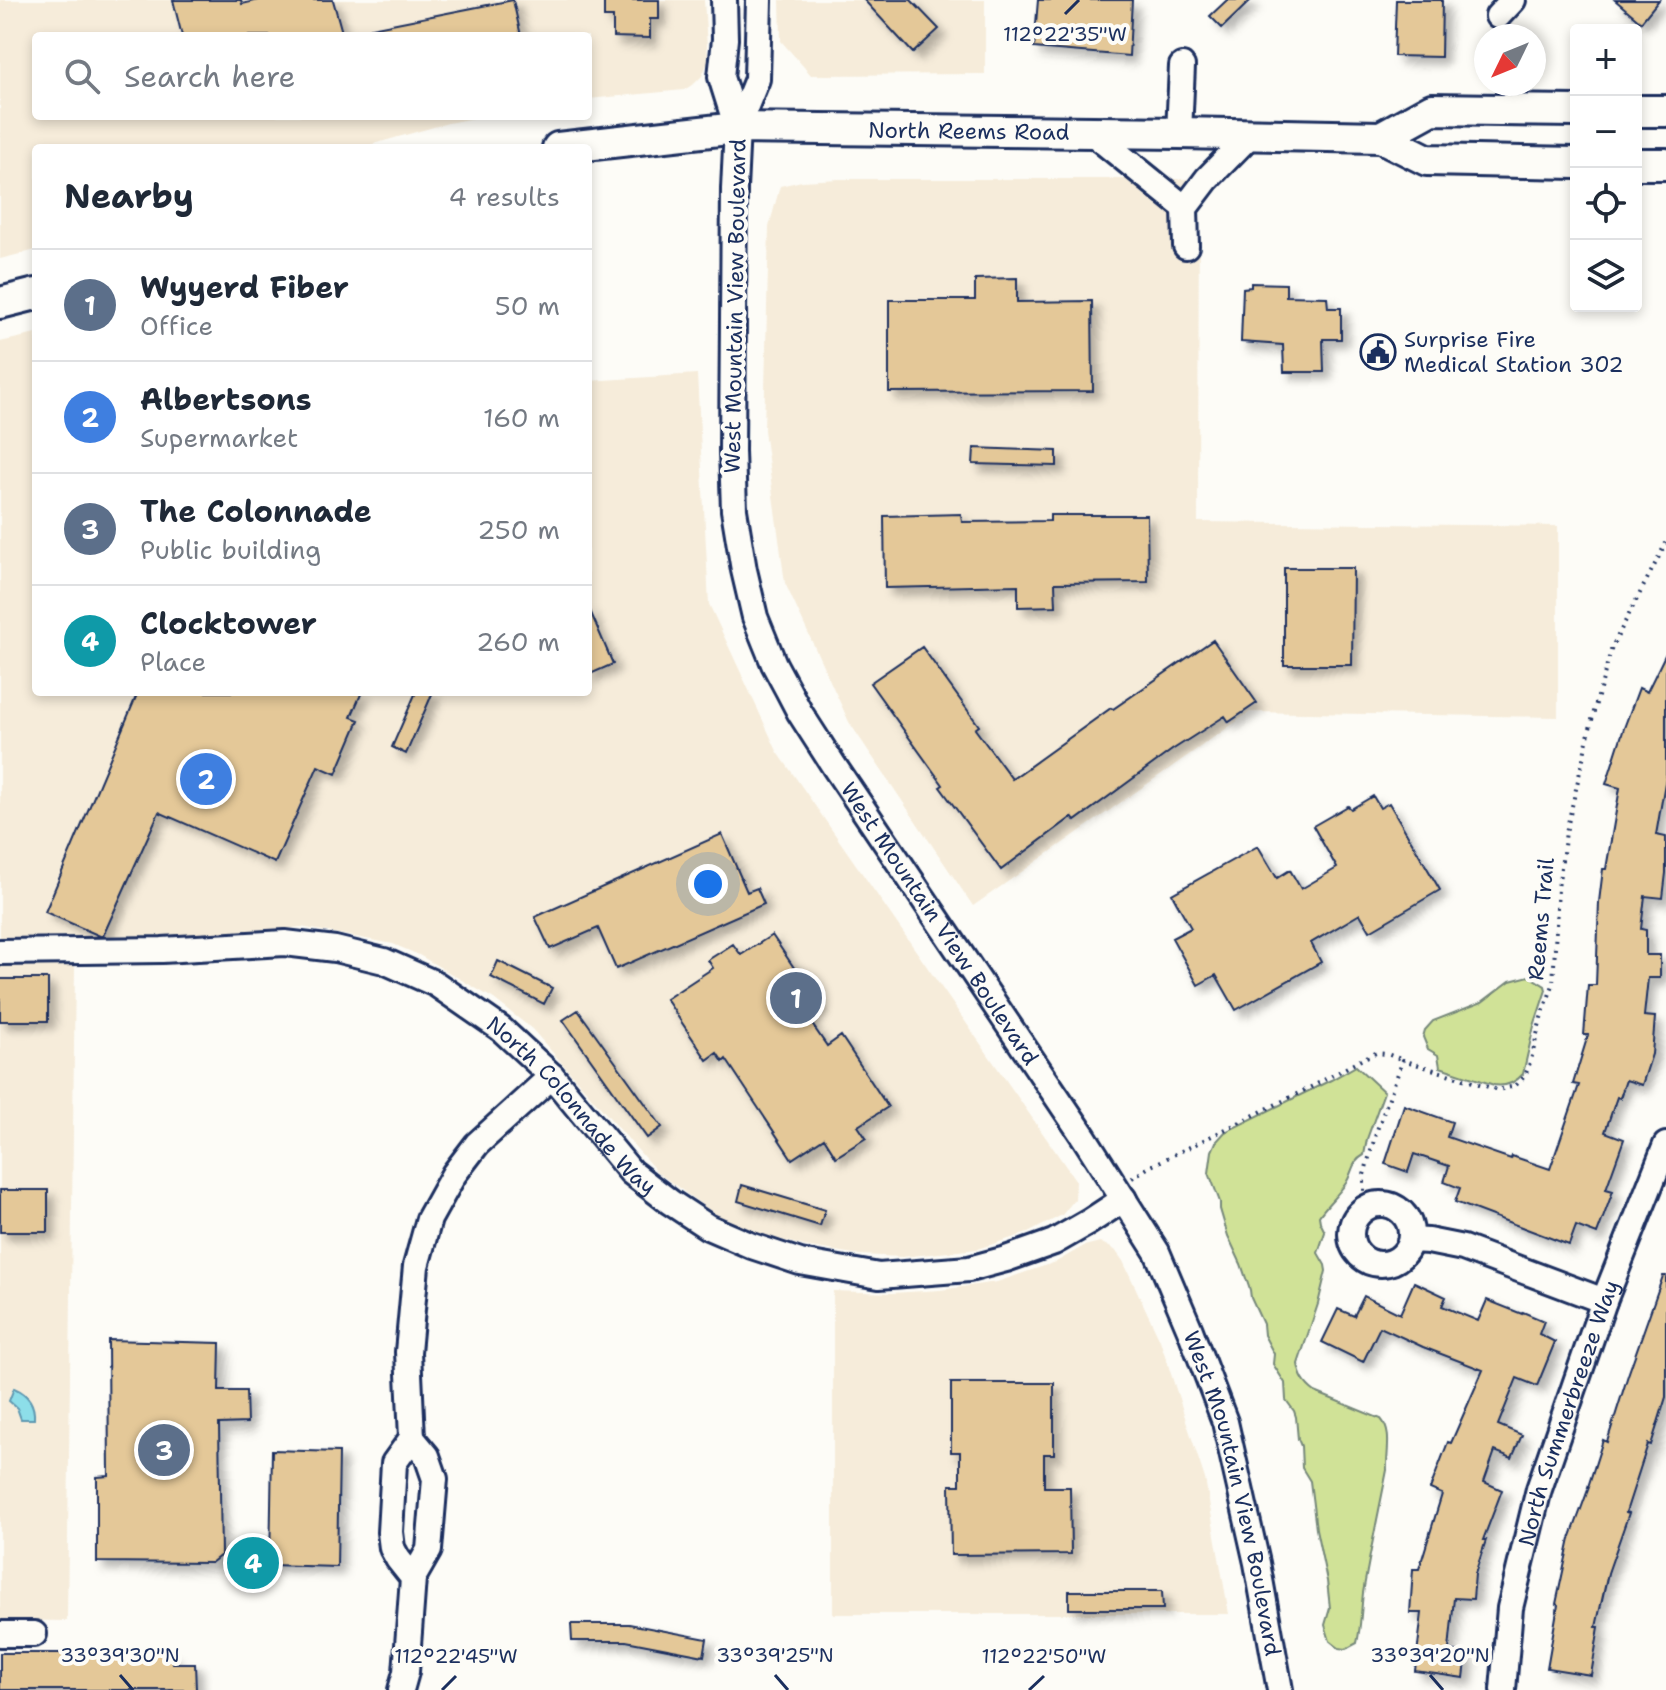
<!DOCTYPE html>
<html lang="en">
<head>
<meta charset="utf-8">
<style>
	body { margin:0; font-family:"Shantell Sans",sans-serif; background:#f2f2f3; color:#1f2937 }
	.controls { position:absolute; right:24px; top:24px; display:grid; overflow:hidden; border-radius:8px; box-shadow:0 4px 12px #0003 }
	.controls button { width:72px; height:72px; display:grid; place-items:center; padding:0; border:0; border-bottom:2px solid #e0e1e3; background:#fff; color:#1f2937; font:40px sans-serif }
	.compass { position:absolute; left:1474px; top:24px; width:72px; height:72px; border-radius:50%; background:#fff; box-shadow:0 4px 12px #0003; rotate:227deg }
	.you { position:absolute; left:708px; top:884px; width:28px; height:28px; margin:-20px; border:6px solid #fff; border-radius:50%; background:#1a73e8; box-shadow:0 0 0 12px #1a73e833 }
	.badge { display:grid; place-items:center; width:52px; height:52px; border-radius:50%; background:#ea580c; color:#fff; font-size:26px; font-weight:700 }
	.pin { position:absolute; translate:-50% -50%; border:4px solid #fff; box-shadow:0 2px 8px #0006 }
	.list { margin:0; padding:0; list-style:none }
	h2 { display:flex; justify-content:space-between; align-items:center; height:104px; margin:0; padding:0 32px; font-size:34px }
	h2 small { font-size:26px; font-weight:400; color:#747a83 }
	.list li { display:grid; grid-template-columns:52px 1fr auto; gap:24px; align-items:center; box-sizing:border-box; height:112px; padding:0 32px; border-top:2px solid #e0e1e3 }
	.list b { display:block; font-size:30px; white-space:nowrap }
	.list p { margin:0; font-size:26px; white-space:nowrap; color:#747a83 }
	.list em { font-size:26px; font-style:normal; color:#747a83 }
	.icon { flex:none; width:44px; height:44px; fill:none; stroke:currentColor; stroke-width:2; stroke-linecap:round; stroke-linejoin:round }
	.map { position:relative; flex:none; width:1666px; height:1690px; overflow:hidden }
	.search { position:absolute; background:#fff; box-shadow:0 4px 12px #0003; left:32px; top:32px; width:560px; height:88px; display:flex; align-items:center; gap:20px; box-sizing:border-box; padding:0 28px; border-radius:8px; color:#747a83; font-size:30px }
	.panel { position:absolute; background:#fff; box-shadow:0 4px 12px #0003; left:32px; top:144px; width:560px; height:552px; border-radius:8px }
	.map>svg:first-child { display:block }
	.built { fill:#f6ecda }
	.green { fill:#d0e297; stroke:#76887a; stroke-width:2 }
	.water { fill:#8ddee9; stroke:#5f98b1; stroke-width:2 }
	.building { fill:#e4c898; stroke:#1b2f5e; stroke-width:2; filter:url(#shadow) }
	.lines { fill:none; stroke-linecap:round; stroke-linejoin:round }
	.minor-casing { stroke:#1b2f5e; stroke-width:30 }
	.major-casing { stroke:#1b2f5e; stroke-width:36 }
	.path { stroke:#1b2f5e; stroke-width:4; stroke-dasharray:2 6; stroke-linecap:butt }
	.minor { stroke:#fdfcf7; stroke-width:24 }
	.major { stroke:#fdfcf7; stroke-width:30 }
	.ticks { fill:none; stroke:#1b2f5e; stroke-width:3 }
	.labels { text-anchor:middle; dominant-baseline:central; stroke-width:8; stroke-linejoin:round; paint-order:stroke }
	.street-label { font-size:22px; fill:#1b2f5e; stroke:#fdfcf7 }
	.poi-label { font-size:22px; fill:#1b2f5e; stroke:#fdfcf7; text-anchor:start }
	.ticks-label { font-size:20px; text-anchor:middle; fill:#1b2f5e; stroke:#fdfcf7; stroke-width:8; stroke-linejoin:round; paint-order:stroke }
</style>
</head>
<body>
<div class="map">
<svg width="1666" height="1690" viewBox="0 0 1666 1690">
	<defs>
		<filter id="shadow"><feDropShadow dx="7" dy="7" stdDeviation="4" flood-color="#0004"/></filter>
	</defs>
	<rect width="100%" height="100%" fill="#fdfcf7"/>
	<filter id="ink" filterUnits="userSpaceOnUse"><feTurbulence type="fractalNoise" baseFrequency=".0125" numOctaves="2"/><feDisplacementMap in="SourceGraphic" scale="16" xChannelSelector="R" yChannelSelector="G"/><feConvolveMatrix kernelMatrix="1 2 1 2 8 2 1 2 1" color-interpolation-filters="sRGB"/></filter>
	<g filter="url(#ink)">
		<path class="built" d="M0,0H704L708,62L702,76L695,83L684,90L588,99V36H36V116H484L448,123L359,148H36V250L0,259Z
			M780,0H985V74L811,75L781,41Z
			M839,179H1199L1198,522L1558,526V717L1250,712L973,906L849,722L785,583L764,430L769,227L780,186L802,181Z
			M36,334V692H588V381L697,374L709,604L777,751L1076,1181L1075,1199L1062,1215L1028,1233L977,1249L902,1257L860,1255L804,1246L757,1233L716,1215L657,1172L532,1029L494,999L419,955L393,944L301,927L211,938L0,937V342Z
			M0,966H75L67,1621L0,1620Z
			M1100,1242L1115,1250L1123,1261L1160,1340L1205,1479L1229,1614H833V1291L892,1293L940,1290L997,1282L1056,1262L1084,1246Z"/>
		<path class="green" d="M1529,976L1545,986L1546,990L1534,1026L1523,1074C1515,1083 1506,1087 1494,1085L1440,1067L1438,1055L1428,1049L1423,1037L1425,1030L1433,1021L1482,1002L1510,981Z
			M1356,1066L1384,1092L1367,1139L1364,1155C1351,1162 1353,1172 1346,1183C1338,1195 1327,1204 1319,1216L1320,1222L1325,1232L1318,1253L1325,1265L1326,1271L1318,1304L1298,1364C1300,1376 1304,1384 1315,1392L1381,1419C1393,1433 1386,1453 1387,1470C1379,1511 1370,1552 1363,1593C1361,1610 1361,1626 1357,1643L1346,1649L1339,1648L1330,1641L1325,1625L1330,1608L1327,1581L1316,1529L1310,1481L1302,1468L1301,1446L1298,1439L1296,1417L1294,1411L1286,1400L1285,1383L1273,1364L1274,1354L1264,1335L1263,1324L1251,1298L1250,1290L1241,1264L1228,1236L1220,1209V1202L1209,1173L1212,1151L1216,1142L1225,1132L1331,1080Z"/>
		<path class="water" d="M14,1388C28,1394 35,1404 34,1419H21L17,1408L9,1401Z"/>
		<path class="building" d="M173,0H241L242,4L259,0H333L343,36H182Z
			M513,0L521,36H372L371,28Z
			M604,0H659V19H650V38L613,37V17H604Z
			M864,0H911L939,29L913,53Z
			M1038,0H1132L1129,56L1034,48Z
			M1227,0H1251L1222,28L1210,16Z
			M1396,0H1442L1441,57L1394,56Z
			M1615,0H1659L1641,22Z
			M1017,278V302L1092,301L1093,391L889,392V300H975V279Z
			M1251,283L1286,284V296L1327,297L1328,308H1341V339H1323L1324,372H1284L1283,345L1241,342L1243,288L1251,287Z
			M974,448L1057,451V466L973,464Z
			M961,514L962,522L1050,521V515H1147L1148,582L1055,583L1056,606L1018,607V585L885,588L884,516Z
			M1284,568H1353L1352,665H1284Z
			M588,606L613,664L588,675Z
			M1213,640L1257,703L1229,722L1225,716L1172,750L1075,821L1072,817L1001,870L940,787L943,785L870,683L922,647L979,726L975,729L1012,779L1111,708L1113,709Z
			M1666,653V777L1656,835L1666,837V873L1663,898L1645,896L1641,929L1646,930V955H1660V978H1648L1644,1016L1655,1017L1652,1054L1642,1085L1626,1080L1620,1098L1617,1097L1605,1132L1624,1139L1606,1189L1613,1191L1597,1234L1576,1226L1569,1245L1455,1202L1460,1188L1444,1182L1449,1166L1414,1154L1408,1172L1385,1164L1404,1105L1452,1122L1447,1137L1511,1159L1512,1156L1550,1169L1579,1085L1573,1084L1588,1035H1584L1588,985H1596L1599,902L1603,869H1606L1620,788L1606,784L1624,728L1639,688L1647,692Z
			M138,692H362L351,717L359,720L336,774L318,766L275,863L159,812L103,936H100L45,912Z
			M416,692H433L406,754L392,747Z
			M1373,796L1380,808L1389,803L1440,890L1370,931L1360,914L1311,943L1321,962L1236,1010L1216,975L1198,985L1172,938L1191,928L1172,894L1258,846L1277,878L1290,870L1301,889L1337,868L1313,826L1348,806L1351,809Z
			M722,834L747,892L757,888L764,904L616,969L598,928L550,949L535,917Z
			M772,935L819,1005L805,1014L827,1046L841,1036L888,1107L858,1126L866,1138L836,1157L824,1138L792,1159L726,1059L723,1062L717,1053L707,1060L666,999L713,968L708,960L733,944L741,955Z
			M498,961L552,988L544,1004L491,977Z
			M0,979H48V1021H0Z
			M578,1010L662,1127L647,1138L563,1020Z
			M742,1185L825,1210L820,1226L738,1201Z
			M0,1190H48V1232H0Z
			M1663,1276H1666V1397L1651,1445L1648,1444L1626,1512L1629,1513L1608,1573L1596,1627H1599L1591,1675L1547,1668L1558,1605L1556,1604L1570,1539L1589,1487H1588L1603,1440L1607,1442L1628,1375Z
			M1414,1282L1446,1297L1442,1306L1478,1321L1487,1300L1522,1314L1523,1312L1544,1321L1539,1334L1555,1342L1537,1386L1517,1378L1498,1425L1522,1435L1512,1458L1495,1451L1484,1482L1502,1490L1483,1540H1486L1475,1574L1473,1599L1454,1598L1449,1650L1467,1653L1464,1678L1415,1671L1422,1613H1410L1413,1569H1419L1442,1494L1430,1489L1448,1442L1451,1443L1483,1370L1423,1347L1380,1327L1363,1362L1322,1342L1338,1309L1354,1316L1364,1296L1400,1314Z
			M108,1340L220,1343L219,1391H246L247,1423L219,1424L221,1555L211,1563L97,1562V1477L109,1476Z
			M951,1383H1054V1454H1044V1487H1070L1071,1554L951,1555L950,1485H960V1452H951Z
			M272,1450L339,1452L337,1567L270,1565Z
			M1069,1591H1162L1163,1609H1069Z
			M571,1624H629L707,1639L704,1656L626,1641H572Z
			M0,1653H172L173,1663H195L196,1690H0Z"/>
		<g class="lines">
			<defs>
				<g id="minor">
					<path d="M724,0L725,39L721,77L737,128"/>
					<path id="s1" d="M759,0L757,79L737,128L734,189L732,451L734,510L744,570L755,617L774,664L788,690L800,713L834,766L1084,1137L1157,1252L1190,1330L1225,1422L1257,1563L1280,1690"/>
					<path d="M1498,16L1513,0"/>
					<path d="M1091,132L1185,208"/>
					<path d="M1179,133L1182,66"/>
					<path d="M1186,246L1185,208L1207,179L1250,135"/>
					<path id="s2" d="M0,952L162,950L285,943L335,949L384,961L436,984L501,1029L552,1076L631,1172L670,1202L708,1227L752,1246L800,1262L879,1276L969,1269L1006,1259L1054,1242L1089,1222L1124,1199"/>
					<circle cx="1381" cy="1234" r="30"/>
					<path d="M1411,1240L1428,1241L1463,1248L1604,1301"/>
					<path d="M412,1438L408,1352L416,1266L429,1219L454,1174L477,1144L552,1076"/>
					<path d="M0,1634H34"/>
					<path d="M401,1690L406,1672L413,1578L429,1550L435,1479L427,1456L412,1438L394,1463L390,1532L392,1548L398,1559L413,1578"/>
					<path id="s3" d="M1503,1690L1510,1608L1539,1489L1604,1301L1666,1145"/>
				</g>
				<g id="major">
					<path d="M1636,111H1666"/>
					<path d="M1381,137L1432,109L1576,111"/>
					<path id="s4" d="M558,148L737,128L1179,133L1381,137L1427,160L1576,163"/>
					<path d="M1636,164H1666"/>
					<path d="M0,303L36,294"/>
				</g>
			</defs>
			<use href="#minor" class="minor-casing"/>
			<use href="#major" class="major-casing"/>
			<path class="path" d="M1132,1178L1149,1167L1313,1086L1366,1057L1376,1053L1387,1054L1403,1060
				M1368,1206L1364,1194V1175L1377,1130L1403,1060L1498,1090L1515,1086L1525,1076L1531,1060L1541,1018L1553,985L1558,888L1566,832L1595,707L1612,647L1666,543"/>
			<use href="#minor" class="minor"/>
			<use href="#major" class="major"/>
		</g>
	</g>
	<path class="ticks" d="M1065,14L1079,0M120,1675L133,1690M775,1675L788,1690M1430,1675L1443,1690M442,1690L456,1676M1029,1690L1044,1676"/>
	<defs>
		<symbol id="civic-ring" viewBox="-11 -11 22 22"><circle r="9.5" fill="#fdfcf7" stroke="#1b2f5e" stroke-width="1.5"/><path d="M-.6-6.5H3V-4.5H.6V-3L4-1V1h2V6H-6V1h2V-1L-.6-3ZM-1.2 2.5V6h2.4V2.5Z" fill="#1b2f5e"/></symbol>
	</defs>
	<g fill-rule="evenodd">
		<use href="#civic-ring" x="1358" y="332" width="40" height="40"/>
	</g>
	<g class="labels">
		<g class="street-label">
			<text stroke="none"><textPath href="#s4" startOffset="412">North Reems Road</textPath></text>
			<text transform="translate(735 306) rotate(-89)">West Mountain View Boulevard</text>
			<text transform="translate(1541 919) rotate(-85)">Reems Trail</text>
			<text stroke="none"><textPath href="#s1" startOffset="982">West Mountain View Boulevard</textPath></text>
			<text stroke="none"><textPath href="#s2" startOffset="626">North Colonnade Way</textPath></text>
			<text stroke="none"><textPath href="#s3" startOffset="286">North Summerbreeze Way</textPath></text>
			<text stroke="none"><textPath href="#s1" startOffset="1630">West Mountain View Boulevard</textPath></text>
		</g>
		<g class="poi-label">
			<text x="1404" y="339">Surprise Fire<tspan x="1404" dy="25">Medical Station 302</tspan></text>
		</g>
	</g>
	<g class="ticks-label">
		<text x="1065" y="41">112°22'35"W</text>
		<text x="120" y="1662">33°39'30"N</text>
		<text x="775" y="1662">33°39'25"N</text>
		<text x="1430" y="1662">33°39'20"N</text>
		<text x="456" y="1663">112°22'45"W</text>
		<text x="1044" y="1663">112°22'50"W</text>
	</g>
</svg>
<div class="controls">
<button>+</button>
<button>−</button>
<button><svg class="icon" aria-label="locate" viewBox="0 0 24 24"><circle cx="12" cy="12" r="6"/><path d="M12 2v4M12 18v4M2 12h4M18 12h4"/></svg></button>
<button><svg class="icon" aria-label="layers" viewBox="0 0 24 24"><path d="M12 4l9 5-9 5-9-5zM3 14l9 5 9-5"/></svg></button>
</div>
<svg class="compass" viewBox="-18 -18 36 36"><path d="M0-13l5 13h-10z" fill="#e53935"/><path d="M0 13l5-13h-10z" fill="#747a83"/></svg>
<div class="you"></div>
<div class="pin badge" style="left:796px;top:998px;background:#5c6f8a">1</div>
<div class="pin badge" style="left:206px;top:779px;background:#3f7fe0">2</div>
<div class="pin badge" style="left:164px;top:1450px;background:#5c6f8a">3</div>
<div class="pin badge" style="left:253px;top:1563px;background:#0f9aa8">4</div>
<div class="search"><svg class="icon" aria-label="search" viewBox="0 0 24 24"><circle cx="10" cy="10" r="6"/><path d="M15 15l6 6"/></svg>Search here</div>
<section class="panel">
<h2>Nearby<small>4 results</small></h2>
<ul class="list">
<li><span class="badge" style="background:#5c6f8a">1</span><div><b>Wyyerd Fiber</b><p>Office</p></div><em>50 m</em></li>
<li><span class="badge" style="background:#3f7fe0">2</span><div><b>Albertsons</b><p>Supermarket</p></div><em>160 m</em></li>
<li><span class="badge" style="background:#5c6f8a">3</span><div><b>The Colonnade</b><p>Public building</p></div><em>250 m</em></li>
<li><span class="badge" style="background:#0f9aa8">4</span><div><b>Clocktower</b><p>Place</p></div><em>260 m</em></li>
</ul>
</section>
</div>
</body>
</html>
